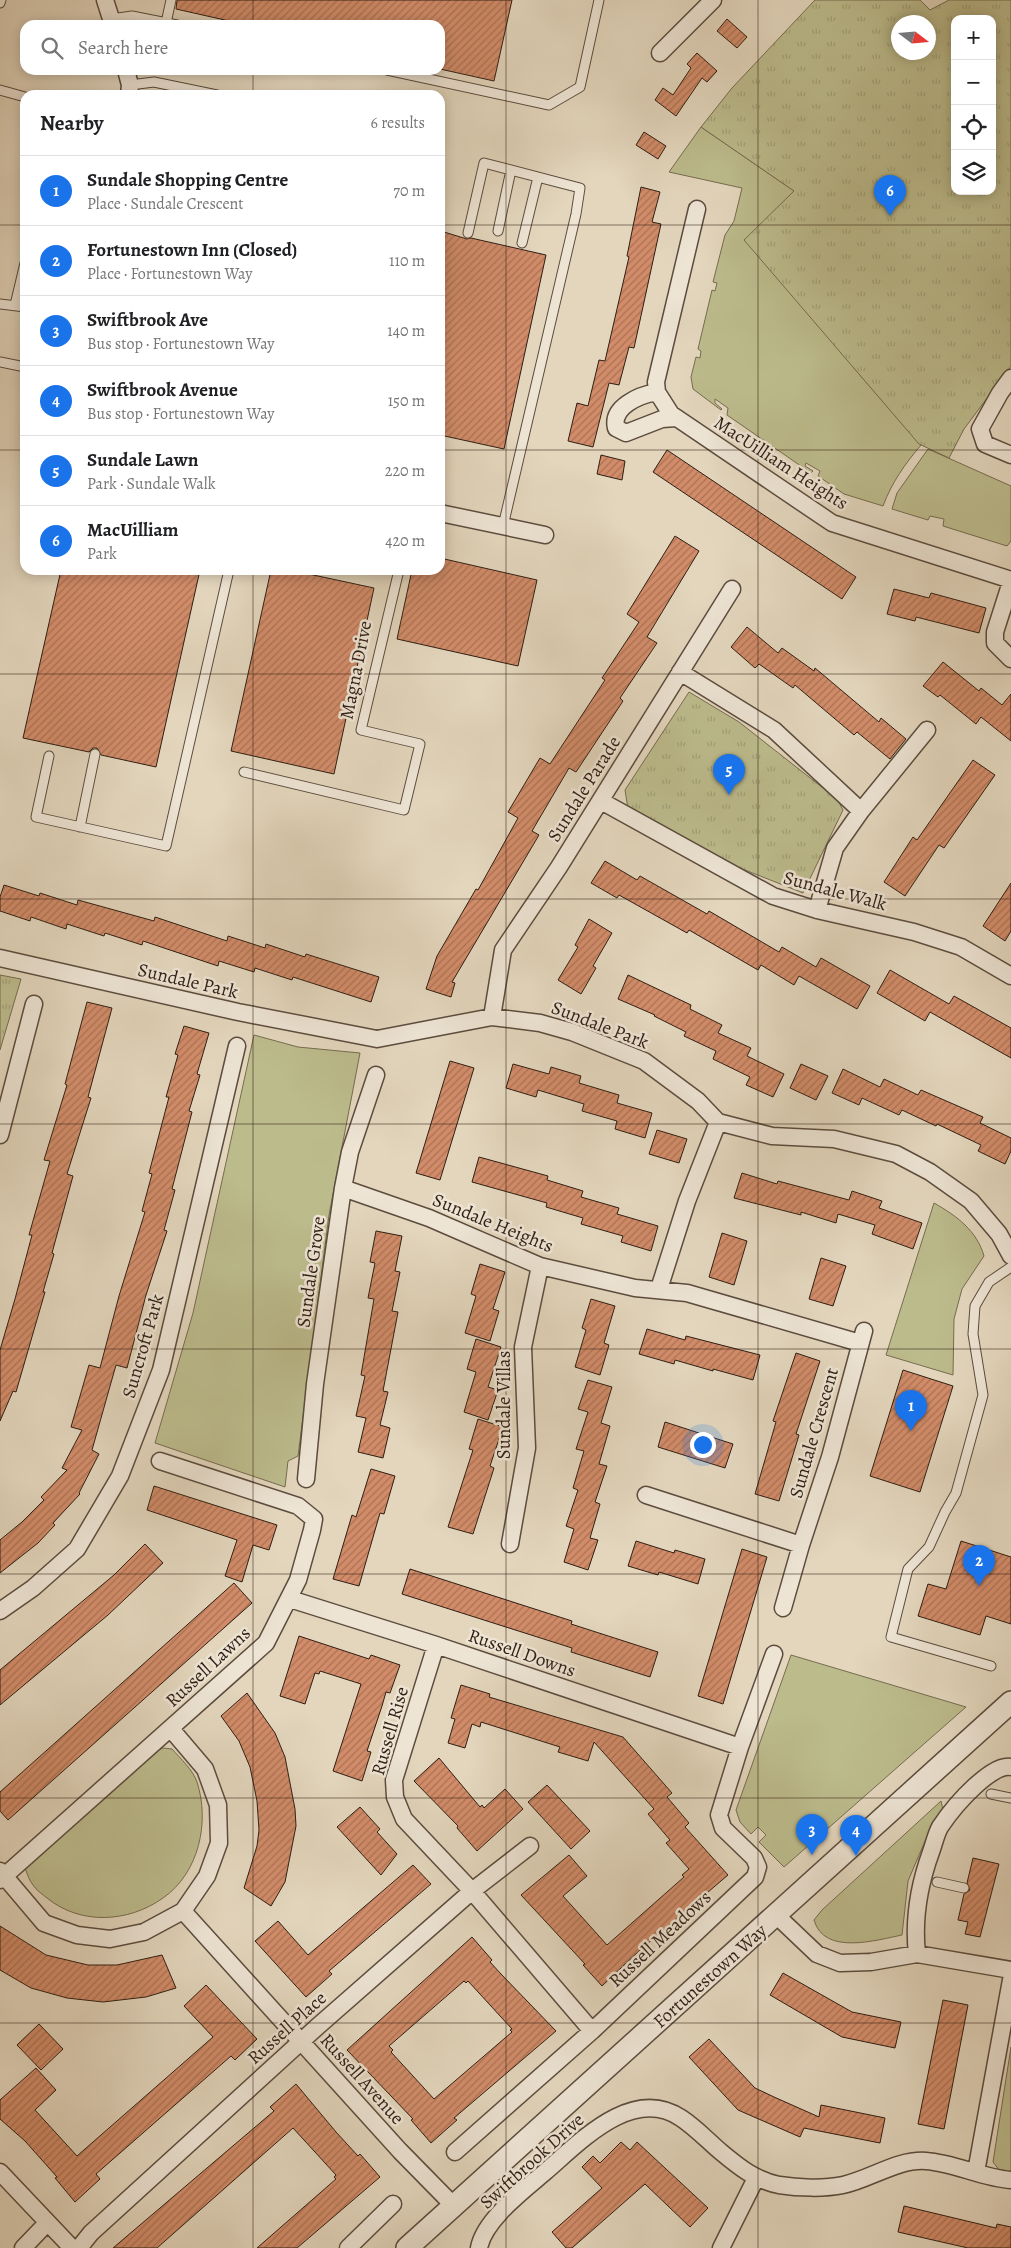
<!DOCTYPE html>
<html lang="en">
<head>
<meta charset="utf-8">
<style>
	body { margin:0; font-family:Alegreya,serif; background:#f2f2f2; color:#202124 }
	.controls { position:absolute; right:15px; top:15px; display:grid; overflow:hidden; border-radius:10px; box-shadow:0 2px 12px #0003 }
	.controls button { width:45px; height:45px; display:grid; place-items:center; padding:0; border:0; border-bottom:1px solid #e0e0e0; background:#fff; color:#202124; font:25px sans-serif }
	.compass { position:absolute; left:891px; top:15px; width:45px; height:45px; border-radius:50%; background:#fff; box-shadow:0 2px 12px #0003; rotate:106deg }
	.you { position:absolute; left:702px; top:1444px; width:18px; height:18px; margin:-12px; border:4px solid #fff; border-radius:50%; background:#1a73e8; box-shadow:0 0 0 8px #1a73e833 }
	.badge { display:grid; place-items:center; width:32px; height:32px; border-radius:50%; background:#1a73e8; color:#fff; font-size:16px; font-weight:700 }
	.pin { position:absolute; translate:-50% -41px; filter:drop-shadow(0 1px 2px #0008) }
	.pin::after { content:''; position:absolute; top:26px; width:18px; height:15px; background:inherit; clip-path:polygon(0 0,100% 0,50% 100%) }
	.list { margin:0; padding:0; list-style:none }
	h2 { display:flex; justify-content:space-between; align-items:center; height:65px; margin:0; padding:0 20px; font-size:21px }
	h2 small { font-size:16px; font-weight:400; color:#757577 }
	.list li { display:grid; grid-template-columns:32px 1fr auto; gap:15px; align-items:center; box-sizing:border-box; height:70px; padding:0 20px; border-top:1px solid #e0e0e0 }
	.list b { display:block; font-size:19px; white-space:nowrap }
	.list p { margin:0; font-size:16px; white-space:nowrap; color:#757577 }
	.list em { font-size:16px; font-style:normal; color:#757577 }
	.icon { flex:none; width:28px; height:28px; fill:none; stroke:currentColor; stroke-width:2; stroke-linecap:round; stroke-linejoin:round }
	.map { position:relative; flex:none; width:1011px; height:2248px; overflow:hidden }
	.search { position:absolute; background:#fff; box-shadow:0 2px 12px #0003; left:20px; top:20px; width:425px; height:55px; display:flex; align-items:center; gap:12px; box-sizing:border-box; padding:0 18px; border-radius:15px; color:#757577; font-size:19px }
	.panel { position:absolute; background:#fff; box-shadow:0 2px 12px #0003; left:20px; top:90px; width:425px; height:485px; border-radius:15px }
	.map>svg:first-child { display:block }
	.grass { fill:#bcbb8c; stroke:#766c50 }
	.park { fill:url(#park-tufts); stroke:#766c50; fill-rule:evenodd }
	.building { fill:url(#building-hatch); stroke:#2f1e13; fill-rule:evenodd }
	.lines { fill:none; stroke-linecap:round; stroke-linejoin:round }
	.service-casing { stroke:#5c4c3e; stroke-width:11 }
	.minor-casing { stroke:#5c4c3e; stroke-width:19 }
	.tertiary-casing { stroke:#5c4c3e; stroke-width:24 }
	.service { stroke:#ede4d4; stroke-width:9 }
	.minor { stroke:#ede4d4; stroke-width:16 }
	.tertiary { stroke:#ede4d4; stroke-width:21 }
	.grid { fill:none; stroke:#2f1e13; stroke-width:1; stroke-opacity:0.55 }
	.labels { text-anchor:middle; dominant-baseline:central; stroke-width:5; stroke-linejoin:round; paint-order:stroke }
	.street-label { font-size:19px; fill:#2f1e13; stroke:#ede4d4 }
</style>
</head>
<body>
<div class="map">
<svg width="1011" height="2248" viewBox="0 0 1011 2248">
	<defs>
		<pattern id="park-tufts" width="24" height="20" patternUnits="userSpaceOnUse" patternTransform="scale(1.25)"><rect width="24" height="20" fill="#bcbb8c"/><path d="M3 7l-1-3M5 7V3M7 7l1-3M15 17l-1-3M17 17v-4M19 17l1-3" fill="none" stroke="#a2a078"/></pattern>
		<pattern id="building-hatch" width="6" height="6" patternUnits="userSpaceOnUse" patternTransform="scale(1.25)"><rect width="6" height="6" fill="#d28c69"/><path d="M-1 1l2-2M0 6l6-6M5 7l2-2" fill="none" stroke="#ab7255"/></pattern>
	</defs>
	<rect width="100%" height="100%" fill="#e3d6bd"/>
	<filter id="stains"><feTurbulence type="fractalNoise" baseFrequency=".004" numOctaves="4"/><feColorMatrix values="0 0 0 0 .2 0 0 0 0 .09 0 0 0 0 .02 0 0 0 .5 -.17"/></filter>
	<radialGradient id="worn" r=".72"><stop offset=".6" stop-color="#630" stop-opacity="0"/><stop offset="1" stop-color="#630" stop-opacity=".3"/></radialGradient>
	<path class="grass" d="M701,127L794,191L853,367L921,445C905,464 892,482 883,506L844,494L818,476L820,471L806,463L805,466L813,471L811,473L727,415L728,408L715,399V403L722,409L721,410L693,389L691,377L696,357L700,358L701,351L698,349L712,290L715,291L717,283L713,282L725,235L734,221L742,188L669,172Z
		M928,449L1011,486V541L1007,546L943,526L944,519L930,516L928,520L892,509L897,493Z
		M254,1035L298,1047L360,1053L329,1215L298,1456L288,1461L285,1487L155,1443L193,1313Z
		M934,1203C957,1216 977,1231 984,1256L962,1289L954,1319L953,1375L886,1355Z
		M791,1655L966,1707L784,1867L759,1842L766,1835L758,1827L751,1834L740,1822L736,1810Z
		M163,1748L172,1749C180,1758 193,1770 197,1782C210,1822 199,1873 163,1898C128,1923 80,1925 47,1898C42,1894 36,1890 33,1885C29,1880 27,1873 25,1868L156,1751Z
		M941,1801L943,1810L934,1820L908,1881L902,1935C877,1940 824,1956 814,1920L822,1910Z
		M1011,2047V2173L1000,2171L993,2162Z"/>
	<path class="park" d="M815,0H920L930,10L949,0H1011V366L964,429L949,458L919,444L744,240L794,191L701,127L732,88ZM955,19H992V191H955ZM898,22H928V52H898Z
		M689,692L739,722L837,799L843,810L803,893L735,866L628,809L625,790Z
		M0,975L21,979L0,1050Z"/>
	<path class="building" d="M177,0H512L494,81L440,69V25H247L176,9Z
		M727,19L747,37L737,48L717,31Z
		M697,53L717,71L707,82L702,78L676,116L655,100L663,88L673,95L691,68L687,64Z
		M644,132L666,146L658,159L636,145Z
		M641,187L660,192L652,222L661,224L634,348L629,347L619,385L609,383L593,447L568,441L577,403L588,406L599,360L605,361L629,257L627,256Z
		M444,232L467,239L471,238L546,255L504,449L440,435V251Z
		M667,450L856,577L842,599L653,472Z
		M601,455L625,461L622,480L597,474Z
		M675,536L699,551L647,637L657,643L620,698L623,701L576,772L569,768L532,831L539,835L452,982L455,983L451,997L426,989L437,956L476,889L478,890L518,818L508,812L540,758L550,764L605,680L602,678L639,622L627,614Z
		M440,558L537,580L518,666L397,639L412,570H440Z
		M61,570H200L156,767L101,755L97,748H93L89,752L23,738Z
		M271,570H290L374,588L334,774L231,751Z
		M894,589L929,598L931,593L986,608L979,633L916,617L915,621L887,614Z
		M747,627L778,653L782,648L814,671L815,668L879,722L881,718L906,739L890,759L857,732L854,735L795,685L793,688L759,664L755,668L731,647Z
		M943,662L979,691L981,688L1002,705L1011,694V741L981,717L976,724L940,695L938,697L923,686Z
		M973,760L995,775L944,848L939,845L905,896L884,882L913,837L917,840Z
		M605,861L637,880L640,876L707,914L709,911L779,952L782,947L816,967L821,958L870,986L857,1009L799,976L794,985L761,965L758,970L689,930L687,933L619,895L617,898L591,883Z
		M1011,883V931L1005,941L983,926Z
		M4,885L39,896L40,893L77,905L78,900L154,921L155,917L227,941L228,936L265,948L266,944L305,957L306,954L379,977L371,1002L293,977L292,980L255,968L254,972L219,961L218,966L143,941L142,945L105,933L104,936L67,924L66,929L31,917L30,921L0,911V897Z
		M589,919L612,933L593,966L596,968L581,994L558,980L578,947L575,945Z
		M890,970L949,1004L954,996L1011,1028V1058L930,1012L925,1021L877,993Z
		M628,975L691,1005L690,1009L722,1025L718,1033L751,1048L747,1056L784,1074L773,1097L746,1085L750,1077L713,1059L716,1051L684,1036L686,1032L654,1016L655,1015L618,999Z
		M87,1002L112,1008L88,1097L91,1098L67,1174L73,1176L52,1253L54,1254L43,1292H45L16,1392L13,1391L0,1421V1350L15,1299L32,1235H29L50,1161L44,1160L67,1085L65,1084Z
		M184,1026L209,1033L197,1074L200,1075L189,1111L192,1112L172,1189L175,1190L164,1230L167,1231L146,1295L127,1368L116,1365L92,1450L99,1454L79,1493L80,1494L53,1523L55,1525L38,1543L0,1573V1540L22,1522L44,1500L41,1497L67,1470L62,1468L82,1430L71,1427L89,1365L100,1368L119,1296L145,1212L142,1211L152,1174L149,1173L169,1097H166L178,1055L175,1054Z
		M450,1061L474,1068L440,1180L416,1173Z
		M513,1064L549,1074L551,1067L581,1076L579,1083L619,1095L617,1103L652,1113L645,1138L615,1129L617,1121L582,1111L584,1104L538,1090L536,1097L506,1088Z
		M801,1064L828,1076L816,1100L790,1088Z
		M843,1069L880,1087L884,1079L918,1095L921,1090L983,1117L980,1123L1011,1138V1151L1005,1164L978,1151L981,1145L937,1124L936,1126L902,1110L899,1115L862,1098L859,1105L832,1093Z
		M657,1130L687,1139L679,1163L649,1154Z
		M479,1157L548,1176L547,1180L583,1191L581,1197L619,1208L617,1214L658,1226L651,1251L621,1242L623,1236L581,1224L583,1218L546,1207L547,1203L472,1182Z
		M742,1173L777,1184L778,1181L849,1200L852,1191L882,1201L879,1208L922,1223L913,1249L872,1234L875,1225L838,1214L836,1223L801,1212V1215L734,1198Z
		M376,1231L402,1236L395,1271L400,1272L392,1311L398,1312L383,1391L388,1392L380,1425L390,1428L383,1458L358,1452L366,1418L356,1416L365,1376L361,1375L374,1299L368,1298L375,1263L370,1262Z
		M722,1233L747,1241L734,1285L709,1277Z
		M821,1258L846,1266L833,1306L809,1299Z
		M480,1264L505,1272L493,1309L499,1311L490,1341L465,1333L476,1296L471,1294Z
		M591,1299L615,1306L604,1343L609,1345L600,1375L575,1367L586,1330L582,1328Z
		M647,1329L685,1340L686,1336L760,1355L753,1380L713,1369V1371L675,1360L674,1364L639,1354Z
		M476,1339L501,1347L488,1387L498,1390L488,1420L464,1412L476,1372L467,1369Z
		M796,1353L820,1361L796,1434L799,1435L779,1501L755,1494L776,1422L773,1421Z
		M903,1370L953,1386L920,1492L870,1476Z
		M588,1380L612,1387L601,1423L610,1426L599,1464L607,1466L595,1502L600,1504L590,1538L598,1540L588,1570L564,1562L574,1529L566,1526L578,1490L573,1488L584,1451L576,1449L588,1412L578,1409Z
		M478,1419L503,1427L490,1466L494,1468L473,1534L448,1527L473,1450L469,1449Z
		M665,1422L733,1444L725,1468L658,1447Z
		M371,1469L395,1476L384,1514L380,1513L359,1586L333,1579L352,1515L356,1517Z
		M154,1486L277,1525L269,1550L253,1545L242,1582L225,1576L237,1540L147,1510Z
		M636,1541L674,1553L675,1550L705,1559L698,1584L659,1572L658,1575L628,1566Z
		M961,1541L1011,1557V1624L986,1616L980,1635L918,1616L928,1584L946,1589Z
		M145,1544L163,1563L108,1615L0,1705V1670L114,1575Z
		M742,1549L767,1557L723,1704L698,1696Z
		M410,1569L572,1621L571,1624L658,1652L650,1677L571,1652L572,1648L402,1594Z
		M234,1583L252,1603L8,1820L0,1811V1792Z
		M299,1636L369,1659L371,1655L400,1665L390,1693L386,1692L382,1706L367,1751L371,1752L362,1781L333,1771L361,1684L320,1671L319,1674L315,1673L305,1704L280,1696Z
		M461,1685L490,1694L489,1697L623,1737L672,1793L667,1797L689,1823L685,1827L728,1875L639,1951L602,1986L583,1965L585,1964L521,1895L569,1855L587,1876L563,1896L607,1945L684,1877L682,1875L689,1869L666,1843L670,1840L648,1814L654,1809L594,1742L588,1761L558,1752L560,1747L481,1722L480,1727L472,1724L465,1748L448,1743L455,1719L451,1718Z
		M247,1693L275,1733L285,1757L295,1809L296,1826L285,1882L271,1906L244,1888L257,1846L259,1830L257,1801L250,1767L239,1741L221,1716Z
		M439,1758L480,1807L482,1805L484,1808L505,1789L523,1809L477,1851L457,1828L458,1826L414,1781Z
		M547,1785L590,1831L571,1849L528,1802Z
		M360,1807L380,1829L377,1832L397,1854L381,1875L337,1827Z
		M973,1858L999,1864L980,1937L965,1934L968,1922L958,1920L964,1894L970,1890L967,1883Z
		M413,1865L431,1884L329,1971L332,1974L306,1997L255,1941L278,1921L308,1955Z
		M0,1926L46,1955L88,1965H117L162,1955L176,1988L146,1997L103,2002L67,1998L31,1988L0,1970Z
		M472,1937L492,1960L490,1962L501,1974L556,2031L454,2118L457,2120L431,2143L411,2120L413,2119L347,2050ZM464,1981L466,1983L468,1981L512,2029L510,2030L512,2032L434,2099L391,2052L393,2050L389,2046Z
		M783,1973L852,2012L901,2022L895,2048L842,2037L770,1995Z
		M206,1985L257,2039L235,2060L231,2056L96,2174L100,2179L75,2202L55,2178L57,2177L25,2141L0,2119V2100L36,2068L56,2090L35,2110L77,2156L213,2037L184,2006Z
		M943,2000L968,2005L944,2129L918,2124Z
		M39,2024L63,2049L41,2070L17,2045Z
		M709,2039L755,2088L774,2097L819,2117L821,2105L885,2118L880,2143L804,2128L800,2137L738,2110L689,2057Z
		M296,2084L336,2132L358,2156L360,2154L380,2177L297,2248H257L336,2179L334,2177L336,2175L293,2128L157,2248H113L274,2111L270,2107Z
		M621,2142L630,2150L637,2142L708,2208L690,2227L645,2184L572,2248H566L552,2232L602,2188L582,2167L593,2156L600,2163Z
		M904,2206L996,2228L997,2224L1011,2227V2248H968L898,2232Z"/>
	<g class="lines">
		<defs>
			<path id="service" d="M0,3L1,0
				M111,19L132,16L177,25
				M166,23L171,0
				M387,70L549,105L580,87L599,0
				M130,85L154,82L217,95
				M0,90L25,97
				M498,231L511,170
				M468,233L484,163L580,188L576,214L503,526
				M522,243L538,177
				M0,304L25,307
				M15,305L25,263
				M0,362L25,367
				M49,756L36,817L166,846L229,570
				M244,772L404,810L420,744L361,730L399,570
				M80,827L95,754
				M991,1666L891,1637L908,1569L929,1547L945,1512L956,1493L983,1395L973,1334L975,1306L989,1282L1011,1267
				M991,1794L1011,1798
				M937,1882L964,1888"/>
			<path id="minor" d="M105,0L113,25
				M660,53L713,0
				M126,70L130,85L129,95
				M697,209L656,382L657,392L671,414L832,523L1011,580
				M1011,378L1000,393L980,429L985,444L1011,455
				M657,392C639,395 611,407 616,428L626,433L662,419L676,418
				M440,513L545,535
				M1011,582L995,632V643L1011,659
				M680,672L774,730L861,811
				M601,801L773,896L817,910L914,932L961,947L1011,976
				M817,910L835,848L861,811L927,730
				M0,958L238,1012L377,1039L492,1017L540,1023L572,1032L644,1061L698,1101L718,1122L772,1136L834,1139L896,1154L930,1172L971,1201L999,1234L1011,1256
				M492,1017L503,950L559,867L732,589
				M0,1135L34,1004
				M343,1188L429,1218L540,1266L635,1288L687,1293L860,1343
				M659,1289L687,1201L718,1122
				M306,1479L315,1384L343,1188L350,1152L376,1075
				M646,1495L801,1545
				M510,1544L527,1448L523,1347L540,1266
				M290,1599L436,1645L740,1747
				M783,1608L801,1545L830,1457L864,1331
				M0,1611L33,1588L77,1549L120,1476L161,1370L237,1046
				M436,1645L394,1780L395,1797L404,1819L472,1891L592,2031
				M0,1871L44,1923L77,1935L110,1939L144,1932L183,1911L207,1876L219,1843L218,1805L205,1769L171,1729
				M0,1880L266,1643L298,1580L312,1530L314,1519L298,1506L160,1461
				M183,1911L400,2151L454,2206
				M777,1916L817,1954L840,1963L871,1962L917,1954L1011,1970
				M917,1954C913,1918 919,1885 931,1852C934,1844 936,1834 940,1827C950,1812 962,1798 975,1786C984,1778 999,1765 1011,1767
				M455,2152L592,2031L755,1877L758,1867L754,1858L723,1828L719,1815L740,1747L774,1654
				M0,2172L72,2248
				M976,2172L1011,1980
				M23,2248L47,2223
				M79,2248L91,2233L317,2027L472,1891L530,1846
				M348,2248L393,2204
				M479,2248C484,2220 523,2191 545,2172C579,2143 632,2085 681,2118C695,2127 708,2141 721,2152C739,2167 755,2180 779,2185C798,2188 824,2189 843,2185C871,2179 897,2159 926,2161C955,2163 982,2178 1011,2180
				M721,2248L756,2178"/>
			<path id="tertiary" d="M407,2248L1011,1702"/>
		</defs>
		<use href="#service" class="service-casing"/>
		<use href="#minor" class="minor-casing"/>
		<use href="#tertiary" class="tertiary-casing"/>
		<use href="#service" class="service"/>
		<use href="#minor" class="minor"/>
		<use href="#tertiary" class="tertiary"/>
	</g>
	<path class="grid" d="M253,0V25M506,0V2248M758,0V2248M253,70V95M0,225H25M440,225H1011M0,450H25M440,450H1011M253,570V2248M0,674H1011M0,899H1011M0,1124H1011M0,1349H1011M0,1574H1011M0,1798H1011M0,2023H1011"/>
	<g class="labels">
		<g class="street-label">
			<text transform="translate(781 463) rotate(33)">MacUilliam Heights</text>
			<text transform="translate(356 670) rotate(-79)">Magna Drive</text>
			<text transform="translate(584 789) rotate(-58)">Sundale Parade</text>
			<text transform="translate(835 891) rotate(15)">Sundale Walk</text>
			<text transform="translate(188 981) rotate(13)">Sundale Park</text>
			<text transform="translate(600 1025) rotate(21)">Sundale Park</text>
			<text transform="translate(493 1223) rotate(22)">Sundale Heights</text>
			<text transform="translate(311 1272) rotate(-82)">Sundale Grove</text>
			<text transform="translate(143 1346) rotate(-74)">Suncroft Park</text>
			<text transform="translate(504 1405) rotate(-90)">Sundale Villas</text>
			<text transform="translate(814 1433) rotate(-74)">Sundale Crescent</text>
			<text transform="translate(522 1653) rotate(19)">Russell Downs</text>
			<text transform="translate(208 1667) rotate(-43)">Russell Lawns</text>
			<text transform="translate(390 1731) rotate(-74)">Russell Rise</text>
			<text transform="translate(660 1939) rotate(-43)">Russell Meadows</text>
			<text transform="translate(710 1976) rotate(-42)">Fortunestown Way</text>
			<text transform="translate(287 2028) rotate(-42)">Russell Place</text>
			<text transform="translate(362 2079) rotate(48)">Russell Avenue</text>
			<text transform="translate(532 2161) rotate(-42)">Swiftbrook Drive</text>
		</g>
	</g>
	<rect width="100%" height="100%" filter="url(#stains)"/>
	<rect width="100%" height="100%" fill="url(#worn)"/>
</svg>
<div class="controls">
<button>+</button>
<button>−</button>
<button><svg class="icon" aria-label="locate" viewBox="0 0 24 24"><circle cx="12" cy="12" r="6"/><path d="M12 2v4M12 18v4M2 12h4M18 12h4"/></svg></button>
<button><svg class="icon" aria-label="layers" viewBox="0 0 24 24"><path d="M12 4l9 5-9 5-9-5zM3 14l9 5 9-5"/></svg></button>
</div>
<svg class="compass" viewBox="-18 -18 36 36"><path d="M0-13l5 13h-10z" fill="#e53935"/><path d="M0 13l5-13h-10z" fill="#757577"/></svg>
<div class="you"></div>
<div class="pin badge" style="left:911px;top:1431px">1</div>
<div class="pin badge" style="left:979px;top:1586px">2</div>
<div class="pin badge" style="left:812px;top:1855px">3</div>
<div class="pin badge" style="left:856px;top:1856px">4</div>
<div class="pin badge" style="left:729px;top:795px">5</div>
<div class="pin badge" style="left:890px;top:216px">6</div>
<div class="search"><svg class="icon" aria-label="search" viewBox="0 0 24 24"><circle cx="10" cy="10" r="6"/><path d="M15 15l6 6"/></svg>Search here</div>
<section class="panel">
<h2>Nearby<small>6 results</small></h2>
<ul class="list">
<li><span class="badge">1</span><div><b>Sundale Shopping Centre</b><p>Place · Sundale Crescent</p></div><em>70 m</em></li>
<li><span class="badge">2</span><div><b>Fortunestown Inn (Closed)</b><p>Place · Fortunestown Way</p></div><em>110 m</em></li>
<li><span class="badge">3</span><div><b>Swiftbrook Ave</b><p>Bus stop · Fortunestown Way</p></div><em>140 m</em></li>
<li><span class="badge">4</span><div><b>Swiftbrook Avenue</b><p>Bus stop · Fortunestown Way</p></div><em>150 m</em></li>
<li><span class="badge">5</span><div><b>Sundale Lawn</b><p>Park · Sundale Walk</p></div><em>220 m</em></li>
<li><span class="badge">6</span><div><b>MacUilliam</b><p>Park</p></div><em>420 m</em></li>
</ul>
</section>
</div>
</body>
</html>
